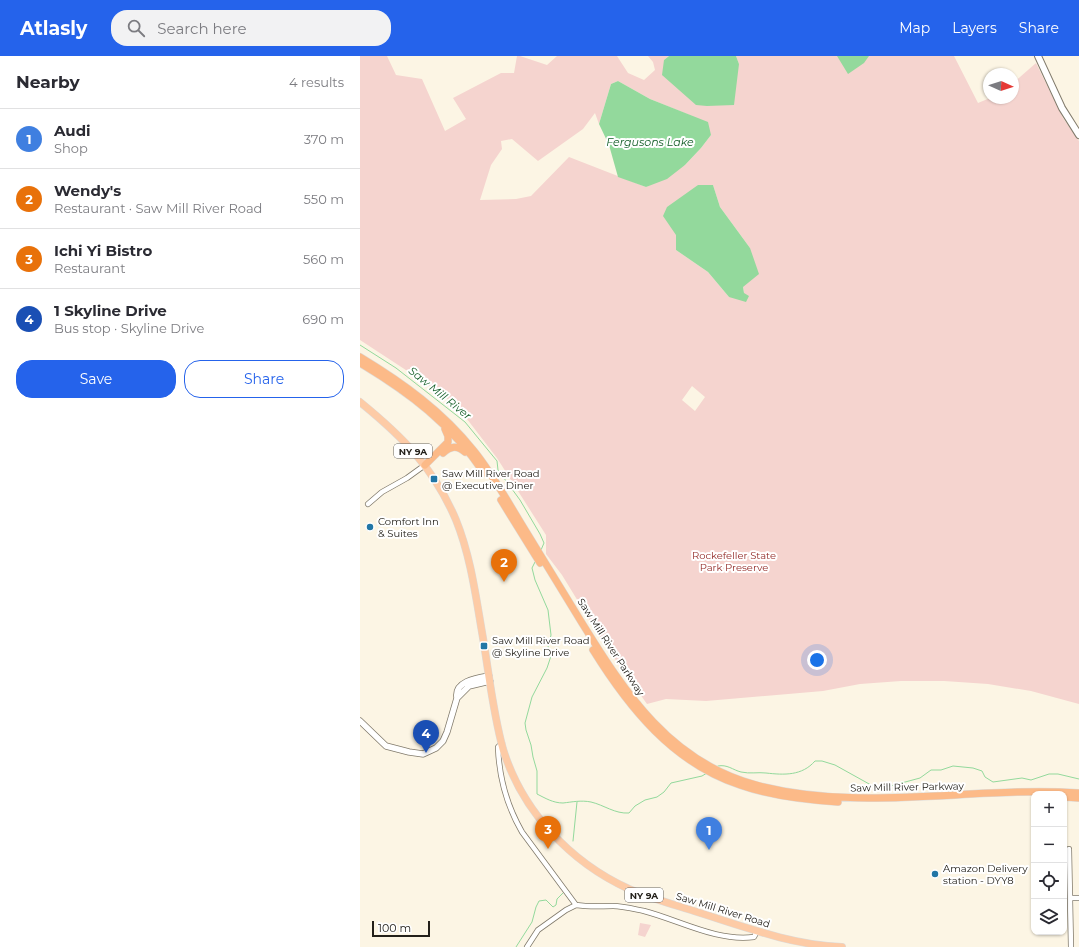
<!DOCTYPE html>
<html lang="en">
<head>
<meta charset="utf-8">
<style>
	body { margin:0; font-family:Montserrat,sans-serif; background:#f2f2f3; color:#2b2b33 }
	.controls { position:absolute; right:12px; bottom:12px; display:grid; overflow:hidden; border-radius:8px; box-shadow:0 1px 3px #0004 }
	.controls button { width:36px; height:36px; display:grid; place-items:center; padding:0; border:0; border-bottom:1px solid #e1e1e2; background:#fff; color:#2b2b33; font:20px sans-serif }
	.compass { position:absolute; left:623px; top:12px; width:36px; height:36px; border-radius:50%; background:#fff; box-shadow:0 1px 3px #0004; rotate:93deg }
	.scale { position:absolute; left:12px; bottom:10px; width:58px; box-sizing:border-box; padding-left:4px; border:2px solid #23201a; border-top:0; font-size:11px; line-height:14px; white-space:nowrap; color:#23201a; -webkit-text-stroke:3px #fff; paint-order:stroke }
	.you { position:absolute; left:457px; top:604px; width:14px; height:14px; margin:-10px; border:3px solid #fff; border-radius:50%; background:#1a73e8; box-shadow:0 0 0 6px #1a73e833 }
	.badge { display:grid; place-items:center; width:26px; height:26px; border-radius:50%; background:#2563eb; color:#fff; font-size:13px; font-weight:700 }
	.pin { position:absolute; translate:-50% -33px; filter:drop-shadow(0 1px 2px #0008) }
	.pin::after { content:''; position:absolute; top:21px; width:14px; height:12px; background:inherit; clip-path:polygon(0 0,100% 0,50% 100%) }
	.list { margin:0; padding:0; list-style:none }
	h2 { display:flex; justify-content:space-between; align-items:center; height:52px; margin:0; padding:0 16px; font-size:17px }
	h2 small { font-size:13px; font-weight:400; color:#7c7c81 }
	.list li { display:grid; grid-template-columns:26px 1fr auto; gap:12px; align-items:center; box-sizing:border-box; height:60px; padding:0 16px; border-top:1px solid #e1e1e2 }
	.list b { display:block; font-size:15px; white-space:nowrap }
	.list p { margin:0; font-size:13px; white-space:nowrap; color:#7c7c81 }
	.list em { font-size:13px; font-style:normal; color:#7c7c81 }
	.actions { display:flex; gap:8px; padding:12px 16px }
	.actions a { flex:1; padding:9px 0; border:1px solid #2563eb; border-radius:16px; text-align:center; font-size:14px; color:#2563eb }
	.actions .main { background:#2563eb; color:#fff }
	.icon { flex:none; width:22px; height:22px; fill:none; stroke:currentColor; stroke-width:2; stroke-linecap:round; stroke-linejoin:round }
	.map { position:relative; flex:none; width:719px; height:891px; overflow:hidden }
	header { display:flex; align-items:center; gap:24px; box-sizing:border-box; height:56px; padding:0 20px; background:#2563eb; color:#fff }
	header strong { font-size:19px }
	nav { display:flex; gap:22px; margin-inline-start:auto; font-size:14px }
	.search { width:280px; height:36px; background:#f2f2f3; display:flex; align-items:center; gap:10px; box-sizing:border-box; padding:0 14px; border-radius:16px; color:#7c7c81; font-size:15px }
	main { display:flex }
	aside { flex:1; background:#fff }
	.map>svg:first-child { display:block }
	.green { fill:#f5d4cf; fill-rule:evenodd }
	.water { fill:#93d99c }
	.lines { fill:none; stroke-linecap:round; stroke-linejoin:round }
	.stream { stroke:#93d99c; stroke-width:1 }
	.minor-casing { stroke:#817a6b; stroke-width:6 }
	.tertiary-casing { stroke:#817a6b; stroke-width:7 }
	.secondary-casing { stroke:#817a6b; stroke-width:8 }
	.primary-casing { stroke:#dcdbda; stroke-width:8 }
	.trunk-casing { stroke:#dcdbda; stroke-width:8 }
	.minor { stroke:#fff; stroke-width:4.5 }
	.tertiary { stroke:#fff; stroke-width:5.5 }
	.secondary { stroke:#fff; stroke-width:6 }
	.primary { stroke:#fdcba6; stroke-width:7 }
	.trunk { stroke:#fcba88; stroke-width:7 }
	.poi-dot { fill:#2176a6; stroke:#fff; stroke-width:1.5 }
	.labels { text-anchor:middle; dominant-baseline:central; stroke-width:4; stroke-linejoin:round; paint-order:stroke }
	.shield { fill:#fff; stroke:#65635f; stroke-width:1 }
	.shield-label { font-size:9px; font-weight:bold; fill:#23201a }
	.poi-label { font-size:10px; fill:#23201a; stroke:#fff; text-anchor:start }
	.park-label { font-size:10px; fill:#932b28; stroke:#fff }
	.street-label { font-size:10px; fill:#23201a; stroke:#fff }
	.water-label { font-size:11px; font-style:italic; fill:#105c25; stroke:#fff }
</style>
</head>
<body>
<header>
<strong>Atlasly</strong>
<div class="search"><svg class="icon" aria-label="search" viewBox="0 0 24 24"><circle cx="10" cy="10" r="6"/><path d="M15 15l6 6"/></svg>Search here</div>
<nav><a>Map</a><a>Layers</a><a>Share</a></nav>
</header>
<main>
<aside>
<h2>Nearby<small>4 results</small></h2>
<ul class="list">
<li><span class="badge" style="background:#3f7fe0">1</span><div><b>Audi</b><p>Shop</p></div><em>370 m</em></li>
<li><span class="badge" style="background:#e8710a">2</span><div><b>Wendy's</b><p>Restaurant · Saw Mill River Road</p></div><em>550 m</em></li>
<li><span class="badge" style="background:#e8710a">3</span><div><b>Ichi Yi Bistro</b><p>Restaurant</p></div><em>560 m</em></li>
<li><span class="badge" style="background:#1a4fb4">4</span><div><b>1 Skyline Drive</b><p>Bus stop · Skyline Drive</p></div><em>690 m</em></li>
</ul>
<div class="actions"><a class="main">Save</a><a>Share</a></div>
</aside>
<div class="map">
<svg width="719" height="891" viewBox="0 0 719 891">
	<rect width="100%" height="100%" fill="#fcf5e4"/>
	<path class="green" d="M0,0H27L36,19L62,23L85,75L106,63L93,42L141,17H154L157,0H160L187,9L197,0H257L268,17L284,24L295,14L293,6L288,0H309L304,4L379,8L376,0H594L618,47L630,42L632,46L636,42H653V27L676,7L703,62L719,85V648L671,635L628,628L584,625H541L500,628L463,635L346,645L306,643L287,648L243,586L202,519L186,498V479L137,402L97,350L55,320L0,284ZM258,25L290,43L332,60L351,79L341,92L325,109L286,131L209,101L171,140L156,143L120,144L131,109L142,93L141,85L152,83L178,105L223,73L235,57L239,68L251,28ZM338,129H353L360,151L390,192L383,231L384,237L369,241L348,216L316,194V179ZM332,330L345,341L335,355L322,344Z
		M280,867L291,869L285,881L278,879Z"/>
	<path class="water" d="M309,0H376L379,8L374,49L347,50L336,49L302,19L304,4Z
		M477,0H509L504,7L488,18Z
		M258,25L290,43L348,66L351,79L341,92L325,109L307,123L286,131L258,121L249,89L239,68L251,28Z
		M338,129H353L360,151L390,192L399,218L383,231L384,237L389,240L386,246L369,241L348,216L316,194V179L303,160L307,151Z"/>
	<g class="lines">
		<path class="stream" d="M0,289L36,312L105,366L137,405L138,414L160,444L180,478L184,487L181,494
			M175,506L172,512L175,524L188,554L191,579L188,591L191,600L187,612L172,641L165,667L166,674L171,689L173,701L177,715V738C185,742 193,747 203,747C212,746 221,744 231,746C244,749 255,758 269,757L275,750L285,744L297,741L304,736L311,727L342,720L347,717
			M358,710C367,708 373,714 381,716C390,718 398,716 406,717C424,719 442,720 455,705H462L475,709L511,729L523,732L560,722L571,714H581L593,710L613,712L622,715L625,721L633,726L662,722L671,724L689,718H698L719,723
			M213,785L217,746
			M156,891L172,866L176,851L179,845L186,844L193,851L196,849L197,843L203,837"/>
		<defs>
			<path id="minor" d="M8,448L22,436L47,422L65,409
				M142,687L138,691C139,720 147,750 162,776L216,849C230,851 240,850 253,850C263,850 274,853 284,855C319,864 357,886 394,881L397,875
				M709,793L711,891
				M710,842H719
				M167,891L178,874L206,854L216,849"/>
			<path id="tertiary" d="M97,642L109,630L130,625
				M0,665L26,690L49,696L63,698L76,692L83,685L87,676L97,642C94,625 117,622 129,620"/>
			<path id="secondary" d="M678,0L702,52L719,79"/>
			<path id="primary" d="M0,346C43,381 74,412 96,464C111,501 116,542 123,582C129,618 133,657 143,693C162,755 210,806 269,833C290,842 312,848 334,855C382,870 431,889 482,891"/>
			<path id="trunk" d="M0,301C43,327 82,355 114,395C131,416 145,441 159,464C180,498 201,533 222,567C266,638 310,706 396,729C503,757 611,730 719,737
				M0,307C50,337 91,368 124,417
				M83,397C91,390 97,389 105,396
				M65,409L88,386V380L85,373
				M141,444L180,507
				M233,594C269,652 313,707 380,729C411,740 445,744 478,746
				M704,741L719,742"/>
		</defs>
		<use href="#minor" class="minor-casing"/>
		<use href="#tertiary" class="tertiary-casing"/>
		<use href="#secondary" class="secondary-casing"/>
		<use href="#primary" class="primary-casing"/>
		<use href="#trunk" class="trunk-casing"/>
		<use href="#minor" class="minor"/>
		<use href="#tertiary" class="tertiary"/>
		<use href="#secondary" class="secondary"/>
		<use href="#primary" class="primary"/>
		<use href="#trunk" class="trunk"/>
	</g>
	<g class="poi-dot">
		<rect x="70" y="419" width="8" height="8" rx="2"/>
		<circle cx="10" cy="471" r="4"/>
		<rect x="120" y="586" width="8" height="8" rx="2"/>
		<circle cx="575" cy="818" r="4"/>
	</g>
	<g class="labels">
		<g class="shield">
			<rect x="34" y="388" width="38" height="14" rx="3"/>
			<rect x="265" y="832" width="38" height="14" rx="3"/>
		</g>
		<g class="shield-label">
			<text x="53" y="395">NY 9A</text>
			<text x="284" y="839">NY 9A</text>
		</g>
		<g class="poi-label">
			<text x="82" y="417">Saw Mill River Road<tspan x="82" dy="12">@ Executive Diner</tspan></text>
			<text x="18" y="465">Comfort Inn<tspan x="18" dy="12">&amp; Suites</tspan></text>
			<text x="132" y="584">Saw Mill River Road<tspan x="132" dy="12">@ Skyline Drive</tspan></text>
			<text x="583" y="812">Amazon Delivery<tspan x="583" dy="12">station - DYY8</tspan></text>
		</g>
		<g class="park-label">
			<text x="374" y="499">Rockefeller State<tspan x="374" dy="12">Park Preserve</tspan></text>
		</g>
		<g class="street-label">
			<text transform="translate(251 591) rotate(57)">Saw Mill River Parkway</text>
			<text transform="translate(547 731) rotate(-1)">Saw Mill River Parkway</text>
			<text transform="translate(363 854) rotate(17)">Saw Mill River Road</text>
		</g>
		<g class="water-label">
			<text x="290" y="86">Fergusons Lake</text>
			<text transform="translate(80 337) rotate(39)">Saw Mill River</text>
		</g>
	</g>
</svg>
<div class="controls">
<button>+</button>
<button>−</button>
<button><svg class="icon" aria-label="locate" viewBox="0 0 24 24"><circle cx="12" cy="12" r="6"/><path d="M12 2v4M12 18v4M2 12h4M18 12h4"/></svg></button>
<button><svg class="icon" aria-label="layers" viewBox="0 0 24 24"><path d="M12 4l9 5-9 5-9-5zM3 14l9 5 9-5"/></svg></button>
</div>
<svg class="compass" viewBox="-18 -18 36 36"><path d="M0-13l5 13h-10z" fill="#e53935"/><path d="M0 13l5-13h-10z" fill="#7c7c81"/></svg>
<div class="scale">100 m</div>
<div class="you"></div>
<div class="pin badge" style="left:349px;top:794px;background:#3f7fe0">1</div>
<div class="pin badge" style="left:144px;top:526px;background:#e8710a">2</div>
<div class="pin badge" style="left:188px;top:793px;background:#e8710a">3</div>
<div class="pin badge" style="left:66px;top:697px;background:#1a4fb4">4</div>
</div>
</main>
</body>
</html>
